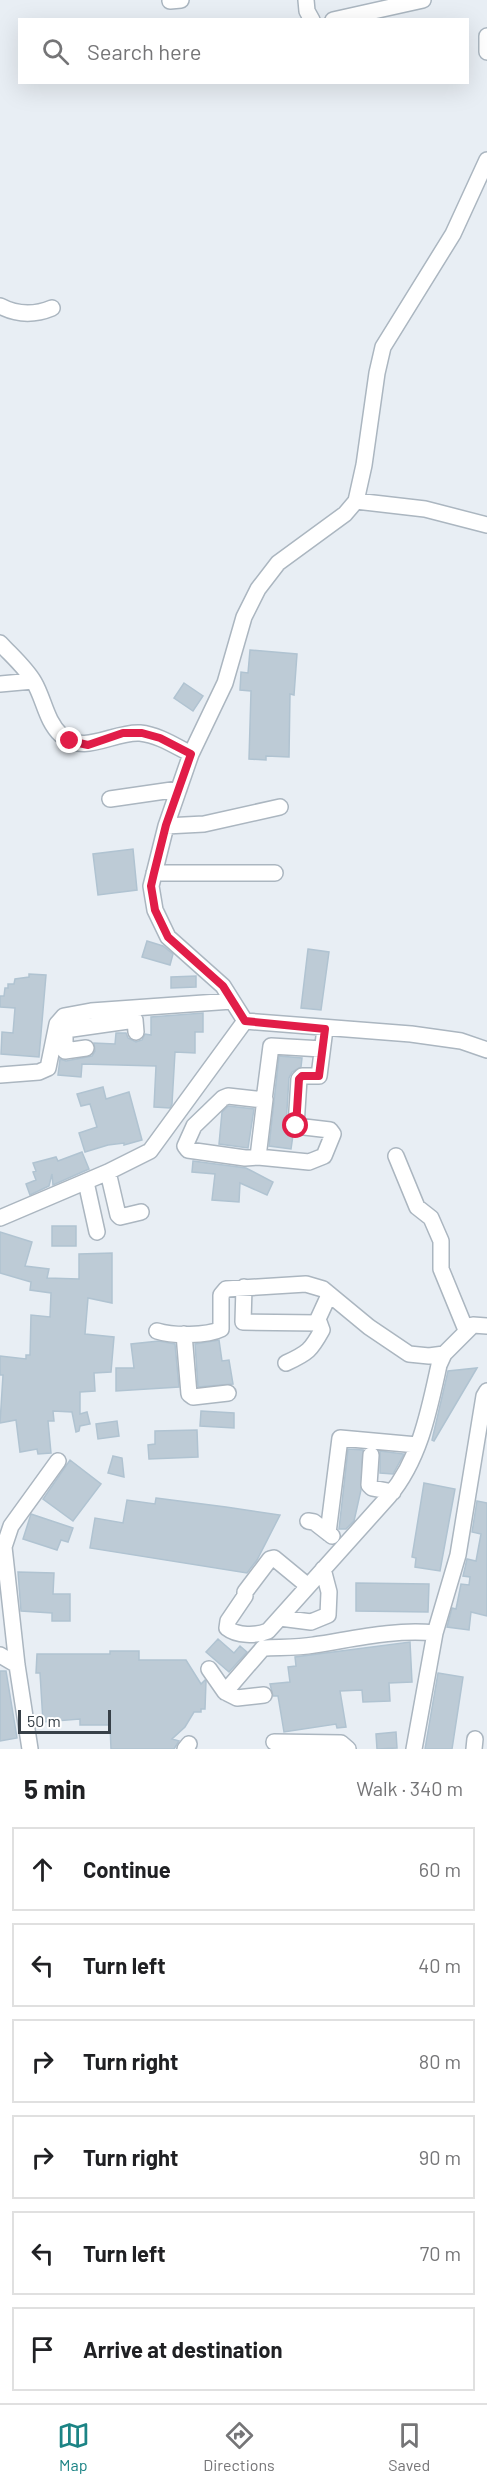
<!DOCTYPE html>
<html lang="en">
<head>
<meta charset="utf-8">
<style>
	body { margin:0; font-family:Barlow,sans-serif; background:#f6f6f6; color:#202124 }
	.scale { position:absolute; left:18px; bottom:15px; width:93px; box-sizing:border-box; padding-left:6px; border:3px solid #374048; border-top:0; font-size:16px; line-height:21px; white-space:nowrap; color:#374048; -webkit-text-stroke:4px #fff; paint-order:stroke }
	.stop { position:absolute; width:18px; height:18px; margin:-14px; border:4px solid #e11d48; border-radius:50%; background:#fff }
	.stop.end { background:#e11d48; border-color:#fff; box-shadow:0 2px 6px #0008 }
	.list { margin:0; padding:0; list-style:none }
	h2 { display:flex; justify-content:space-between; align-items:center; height:78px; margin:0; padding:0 24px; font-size:26px }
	h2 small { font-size:20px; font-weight:400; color:#757577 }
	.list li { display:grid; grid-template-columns:39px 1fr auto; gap:18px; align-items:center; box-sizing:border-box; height:84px; margin:0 12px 12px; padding:0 12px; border:2px solid #e0e0e0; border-radius:0px }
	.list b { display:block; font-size:22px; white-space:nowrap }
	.list em { font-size:20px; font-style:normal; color:#757577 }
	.icon { flex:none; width:33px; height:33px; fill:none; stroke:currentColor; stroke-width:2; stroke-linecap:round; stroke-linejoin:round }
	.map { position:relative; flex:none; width:487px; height:1749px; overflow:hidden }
	.search { position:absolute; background:#fff; box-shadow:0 6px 24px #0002; left:18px; right:18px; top:18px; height:66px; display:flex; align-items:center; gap:15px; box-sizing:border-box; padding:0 21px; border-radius:0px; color:#757577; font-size:22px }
	.sheet { height:654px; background:#fff }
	nav { display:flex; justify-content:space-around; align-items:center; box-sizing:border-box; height:84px; border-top:2px solid #e0e0e0; background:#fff; font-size:16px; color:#757577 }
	nav a { display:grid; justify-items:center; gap:3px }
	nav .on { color:#1c8485 }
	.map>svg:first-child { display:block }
	.building { fill:#bdcbd6; stroke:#b0c3d1; stroke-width:1.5 }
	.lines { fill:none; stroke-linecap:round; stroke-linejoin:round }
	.minor-casing { stroke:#abb6c0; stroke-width:18 }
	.minor { stroke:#fff; stroke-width:15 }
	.route { stroke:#e11d48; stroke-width:8 }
</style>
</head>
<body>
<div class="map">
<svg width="487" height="1749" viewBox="0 0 487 1749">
	<rect width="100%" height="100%" fill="#e8eef4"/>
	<path class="building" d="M250,650L297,654L294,695L290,694L289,757L266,756V760L249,759L251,691L240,690L241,672L248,673Z
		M184,683L203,696L193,711L174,698Z
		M133,849L137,890L98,895L93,854Z
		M147,941L163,946L173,954L170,965L142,957Z
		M308,949L329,952L321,1010L301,1008Z
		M29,974L46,975L39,1057L1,1054L2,1032L13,1033L15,1008L0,1007V996H4L5,988H8V984H14L15,979L29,977Z
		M196,976V987L171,988V977Z
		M203,1013V1032H195V1053L175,1052L172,1104L170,1108L154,1107L156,1066L82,1064L81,1077L58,1075L60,1059L66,1061L92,1056L95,1051L94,1043L115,1044L116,1033H126L128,1038L136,1042L142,1040L145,1034L151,1035V1017Z
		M279,1056L302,1058L301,1067L292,1072L289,1078L286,1125L287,1131L293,1135L291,1149L269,1146Z
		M103,1087L106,1099L129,1092L142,1140L124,1145V1143L108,1145L85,1152L79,1133L97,1127L90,1104L81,1106L77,1094Z
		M228,1106L254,1109L248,1148L219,1144L222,1112Z
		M82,1152L89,1169L53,1185L52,1174L49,1186L30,1195L26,1184L36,1180L33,1172L36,1171L33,1163L56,1157L58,1161Z
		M193,1161L246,1168L273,1182L267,1195L240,1183L239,1202L212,1200L215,1174L192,1172Z
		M52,1226H76V1246H52Z
		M0,1232L32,1242L25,1266L49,1269L47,1278L79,1279V1254L112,1253V1303L88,1298L85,1334L114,1337L111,1372L94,1373L95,1391L80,1392V1414L87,1412L90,1424L80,1426L79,1431L76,1432L72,1412L53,1411L54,1421H48L51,1453L38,1454L37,1449L20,1452L16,1420L0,1423L3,1375H0V1356L26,1359V1355H30L31,1315L50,1317L51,1293L30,1290L31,1282L0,1273Z
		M219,1340L222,1361L229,1360L233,1384L198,1387L195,1344Z
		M159,1341L175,1344L179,1387L116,1391V1368H134L131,1344Z
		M477,1368L434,1441L432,1440L448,1371Z
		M201,1411L234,1413V1428L200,1426Z
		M117,1421L119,1436L98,1439L96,1424Z
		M197,1430L198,1457L149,1459L148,1445L155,1444V1431Z
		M348,1449L363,1450L361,1490L354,1521L346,1529H339Z
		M380,1451L404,1454L393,1474L380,1473Z
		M113,1456L122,1458L124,1477L108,1473Z
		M70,1460L101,1484L73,1521L43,1499Z
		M424,1483L455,1489L440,1571L415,1567L416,1558L412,1557Z
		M156,1498L226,1507L280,1515L257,1560L247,1573L90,1548L95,1518L123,1523L127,1500L155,1504Z
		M477,1501L487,1503V1616L471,1612L469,1630L447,1627L452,1608L456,1609L461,1584L469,1585L470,1577L463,1576L467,1559L476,1561L481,1534L472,1532Z
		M31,1514L73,1528L68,1542L61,1540L57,1550L23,1539Z
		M18,1572L54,1573L53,1594H70V1621H52V1613L21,1611Z
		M356,1583L429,1584L428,1612L356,1611Z
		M218,1639L234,1653L240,1646L247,1652L229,1672L206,1652Z
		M410,1642L412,1682L389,1683L390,1701L363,1702L362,1690L340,1691L346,1727L337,1728L336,1724L284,1732L278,1696H273L270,1684L290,1682L288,1667L296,1666L295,1657Z
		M110,1651H139V1660H186L201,1684L205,1680L206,1681L205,1709H201V1712H194L185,1727L172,1739L179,1741L174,1749H111L110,1725H80V1719L43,1722L40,1673H36L37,1654H110Z
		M0,1671H6L17,1738L0,1741Z
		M438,1673L463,1677L452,1749H425Z
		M396,1732L397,1748L377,1749L376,1734Z"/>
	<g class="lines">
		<defs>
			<path id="minor" d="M306,0L307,11L312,20
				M170,1L181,0
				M333,20L423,0
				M487,36V52
				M487,160L453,234L383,347L377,373L364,465L356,501L345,514L278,563L258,589L244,617L225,683L191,754L166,826L151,886L155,910L168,937L223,986L245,1021L411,1034L461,1041L487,1050
				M0,306C17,315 35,315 52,308
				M356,501L425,509L487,525
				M0,643C11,655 26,668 34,682C44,699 46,721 61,735C84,756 114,731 140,733C159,735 175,746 191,754
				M0,684L33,681
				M110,799L179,789
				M166,826L204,824L280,807
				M154,873H275
				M106,1016L107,1024L135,1020L136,1032
				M86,1048L65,1051V1030L107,1024
				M322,1049L271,1046L264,1100L228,1096L223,1098L194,1126L185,1146L188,1150L245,1158L258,1157L309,1162L324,1156L333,1134L330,1130L296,1126L299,1079L302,1076H319L325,1029
				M0,1075L39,1072L48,1068L57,1024L64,1016L91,1011L232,1001
				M396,1156L417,1207L431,1218L441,1241V1269L466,1330
				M258,1157L265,1099
				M108,1172L118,1215L120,1217L141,1212
				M86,1182L97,1232
				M0,1218L108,1172L150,1151L245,1021
				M244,1287L243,1322L318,1323
				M157,1331C173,1336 207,1336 221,1329V1295L226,1289L306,1284L323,1289L369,1327L409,1354L429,1356L444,1354
				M184,1334L189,1394L193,1397L228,1393
				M286,1363C308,1353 311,1350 322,1330L318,1319L329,1295
				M371,1455L369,1485L372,1488L393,1492
				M308,1521L314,1522L332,1536
				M328,1533L340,1438L417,1445
				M308,1586L274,1558L270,1559L245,1592V1596L228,1621L227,1628C237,1636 256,1636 268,1631L389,1496C420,1459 429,1411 439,1365L444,1354L473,1325L487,1326
				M280,1618L311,1622L328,1615L329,1592L323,1569
				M0,1655L17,1665
				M209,1669L225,1692
				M264,1695L237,1698L225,1692L263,1648C280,1647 297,1648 314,1645C354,1639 393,1629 435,1633
				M274,1742L341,1743L348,1749
				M30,1749L17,1665L4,1547L11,1526L58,1461
				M185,1749L189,1744
				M414,1749L435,1633L458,1555L484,1396L487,1391
				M474,1749L475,1739"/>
		</defs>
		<use href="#minor" class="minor-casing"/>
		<use href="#minor" class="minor"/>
	</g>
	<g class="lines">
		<path class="route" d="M70,741L88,745L123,733H142L160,738L191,754L166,825L154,873L151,886L155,910L168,937L223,986L245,1021L325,1029L319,1076H302L299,1079L296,1126"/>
	</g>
</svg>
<div class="scale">50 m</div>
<div class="stop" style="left:296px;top:1126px"></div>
<div class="stop end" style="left:70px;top:741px"></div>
<div class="search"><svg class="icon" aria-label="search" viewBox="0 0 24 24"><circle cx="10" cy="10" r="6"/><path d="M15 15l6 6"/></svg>Search here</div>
</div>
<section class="sheet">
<h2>5 min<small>Walk · 340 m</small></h2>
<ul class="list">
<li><svg class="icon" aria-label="ahead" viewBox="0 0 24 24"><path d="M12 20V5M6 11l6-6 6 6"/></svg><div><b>Continue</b></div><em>60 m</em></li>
<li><svg class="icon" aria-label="left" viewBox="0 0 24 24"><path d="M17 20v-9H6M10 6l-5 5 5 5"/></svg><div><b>Turn left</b></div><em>40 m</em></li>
<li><svg class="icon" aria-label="right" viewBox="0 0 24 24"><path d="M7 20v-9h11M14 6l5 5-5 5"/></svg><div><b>Turn right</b></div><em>80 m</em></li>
<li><svg class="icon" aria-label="right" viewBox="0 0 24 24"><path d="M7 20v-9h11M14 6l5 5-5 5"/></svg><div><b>Turn right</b></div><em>90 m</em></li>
<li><svg class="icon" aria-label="left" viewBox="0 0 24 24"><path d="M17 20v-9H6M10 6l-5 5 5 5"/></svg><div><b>Turn left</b></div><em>70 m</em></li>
<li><svg class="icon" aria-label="arrive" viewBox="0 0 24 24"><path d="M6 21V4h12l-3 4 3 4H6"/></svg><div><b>Arrive at destination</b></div></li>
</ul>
</section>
<nav>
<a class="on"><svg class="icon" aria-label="map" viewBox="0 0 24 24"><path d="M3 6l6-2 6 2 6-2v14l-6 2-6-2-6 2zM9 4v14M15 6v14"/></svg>Map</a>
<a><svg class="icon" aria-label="directions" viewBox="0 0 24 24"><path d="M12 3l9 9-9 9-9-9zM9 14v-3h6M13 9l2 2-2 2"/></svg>Directions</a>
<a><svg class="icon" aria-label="saved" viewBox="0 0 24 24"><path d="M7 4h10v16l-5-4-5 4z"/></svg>Saved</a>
</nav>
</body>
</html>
